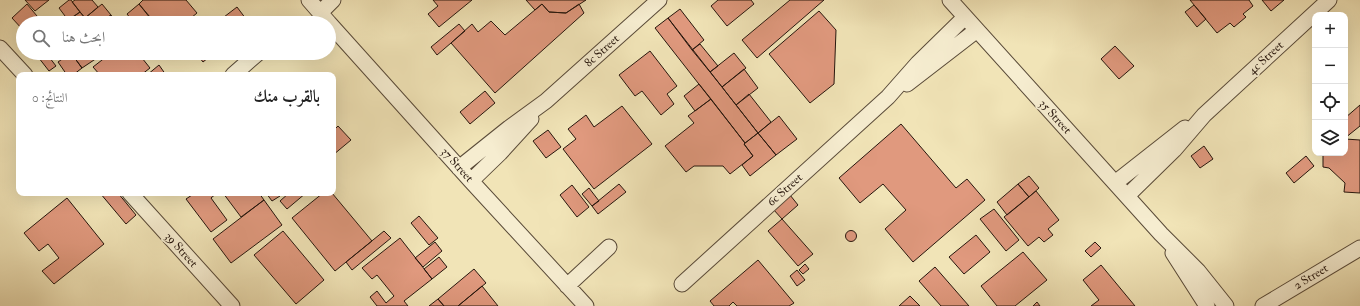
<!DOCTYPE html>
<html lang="ar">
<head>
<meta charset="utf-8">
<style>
	body { margin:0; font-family:"IM FELL Double Pica",Amiri,serif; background:#f6f6f6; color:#222; direction:rtl }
	.controls { position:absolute; right:12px; top:12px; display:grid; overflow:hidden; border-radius:8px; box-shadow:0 4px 16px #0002 }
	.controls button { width:36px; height:36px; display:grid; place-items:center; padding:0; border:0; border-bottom:1px solid #e0e0e0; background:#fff; color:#222; font:20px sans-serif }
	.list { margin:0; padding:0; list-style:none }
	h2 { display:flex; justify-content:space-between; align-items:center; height:52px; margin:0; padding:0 16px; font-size:17px }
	h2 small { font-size:13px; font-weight:400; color:#767676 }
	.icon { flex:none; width:22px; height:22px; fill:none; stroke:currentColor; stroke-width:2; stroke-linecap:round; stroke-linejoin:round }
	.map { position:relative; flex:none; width:1360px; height:306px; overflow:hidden; direction:ltr }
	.search { position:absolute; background:#fff; box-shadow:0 4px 16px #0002; left:16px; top:16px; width:320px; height:44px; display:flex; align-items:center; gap:10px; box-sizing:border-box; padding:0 14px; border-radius:22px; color:#767676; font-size:15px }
	.panel { position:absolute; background:#fff; box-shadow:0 4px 16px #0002; left:16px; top:72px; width:320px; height:124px; border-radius:8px; direction:rtl }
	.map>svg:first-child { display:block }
	.building { fill:#e0997e; stroke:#26160d }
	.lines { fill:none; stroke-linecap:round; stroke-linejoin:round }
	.minor-casing { stroke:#594a38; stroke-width:17 }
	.minor { stroke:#f6edd0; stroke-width:15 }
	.labels { text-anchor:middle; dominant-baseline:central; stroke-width:3.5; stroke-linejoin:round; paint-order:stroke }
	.street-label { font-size:12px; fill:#26160d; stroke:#f6edd0 }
</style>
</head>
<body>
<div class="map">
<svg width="1360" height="306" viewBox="0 0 1360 306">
	<rect width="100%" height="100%" fill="#f1e4b7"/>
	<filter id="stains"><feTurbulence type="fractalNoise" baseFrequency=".005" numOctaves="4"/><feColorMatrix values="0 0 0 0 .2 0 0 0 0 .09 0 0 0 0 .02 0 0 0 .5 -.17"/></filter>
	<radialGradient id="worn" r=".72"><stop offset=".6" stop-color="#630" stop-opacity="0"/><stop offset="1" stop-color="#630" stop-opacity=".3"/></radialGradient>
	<path class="building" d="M25,0H49L35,11Z
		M69,0H71L80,12L68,20L59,8Z
		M75,0H92L98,7L85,18L72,2Z
		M143,0H186L197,13L185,23H154L139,4Z
		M433,0H472L439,27L428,14L438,6Z
		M526,0H586L566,13L549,12L542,4L535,10Z
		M718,0H751L754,4L727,26L711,6Z
		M790,0H824L757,58L742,40Z
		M1190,0H1249L1253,6L1243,14L1246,17L1234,27L1230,23L1217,33Z
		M1262,0H1284L1271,11Z
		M27,4L42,22L40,23H23V30L12,18Z
		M102,4L111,15L100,23H65L80,12L85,18Z
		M139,4L150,17L142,23H134L127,14Z
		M542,4L549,12L566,13L579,4L584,13L495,93L451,43L472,24L478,32L491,21L505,35Z
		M1194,5L1206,19L1197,27L1185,12Z
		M237,7L249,23H228L224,17Z
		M680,9L704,40L692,50L668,18Z
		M819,11L836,30L834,84L810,103L769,54Z
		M111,15L118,23H100Z
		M668,18L758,133L745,143L655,28Z
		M210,19L214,23H205Z
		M459,24L465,31L437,55L431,47Z
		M700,44L718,66L710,72L692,50Z
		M1115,46L1134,66L1119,79L1101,59Z
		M650,51L677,86L667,94L674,104L661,115L642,91L635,96L619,75Z
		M35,53H46L56,66L49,71Z
		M52,53H62L56,58Z
		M71,53L82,68L73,75H67L58,62Z
		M71,53H102L103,54L82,68Z
		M111,53H138L150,68L141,75H100L93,67Z
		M196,53H214L203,62Z
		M734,53L746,68L722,87L710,72Z
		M159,65L166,75H147Z
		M744,69L758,88L736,105L722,87Z
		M699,84L711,99L695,111L684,96Z
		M485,91L495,103L470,124L460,112Z
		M749,94L771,122L758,133L736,105Z
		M711,99L745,143L744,144L753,156L730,174L723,166H694L686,172L665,146L694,123L688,116Z
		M1360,105V126L1345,138V118Z
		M622,106L652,144L594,189L563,149L576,139L568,129L586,115L594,127Z
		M779,116L797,139L776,155L758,133Z
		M901,124L956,188L967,179L985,200L913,262L885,229L906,210L883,184L860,203L839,178Z
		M338,126L351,140L333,155V131Z
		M548,130L561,147L546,158L533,141Z
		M758,133L776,155L750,176L742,165L753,156L744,144Z
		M1345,139L1360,140V193L1344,192L1345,183L1329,168L1323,167V153H1345Z
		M1204,146L1213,159L1200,168L1191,156Z
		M1306,156L1314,166L1294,183L1286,173Z
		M1029,176L1039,188L1029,197L1018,184Z
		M619,184L626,192L598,214L592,206Z
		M1018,184L1029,197L1007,215L997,202Z
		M572,185L589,207L577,217L560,195Z
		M589,188L599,201L592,206L582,194Z
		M1036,191L1059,220L1048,229L1053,235L1044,242L1039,237L1028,246L1004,217Z
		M100,193H118L136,215L126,224Z
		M195,193H217L211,198L227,220L211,232L186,199Z
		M223,193H259L264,200L241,217Z
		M266,193H278L280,196L272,201Z
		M289,193H306L287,209L280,201Z
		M323,193H332L372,241L335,271L292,218Z
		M790,195L798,205L782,219L773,209Z
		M67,198L104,244L54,284L42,271L59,258L48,244L39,251L24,233Z
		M264,200L282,225L231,263L213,239Z
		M994,209L1019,240L1006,251L980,219Z
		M419,216L438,238L429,245L411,223Z
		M782,219L813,254L798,266L768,231Z
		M845.5 236a5.5 5.5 0 1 1 11 0a5.5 5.5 0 1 1-11 0Z
		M283,231L324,280L296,304L254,255Z
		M384,231L391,238L352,270L346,262Z
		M976,235L990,252L964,274L949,257Z
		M400,238L432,279L404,301L408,306H377L370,297L377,291L386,303L394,296L377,275L372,279L362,268Z
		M435,242L442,251L423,267L415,258Z
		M1095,242L1101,248L1091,257L1085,251Z
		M1023,252L1047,280L1015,306H997L981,286Z
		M439,257L447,267L432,279L424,269Z
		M758,260L794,303L789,306H737L733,302L729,306H714L710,301Z
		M805,264L809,269L803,274L799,270Z
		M1101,265L1135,306H1091L1099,300L1083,280Z
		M935,267L969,306H941L919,281Z
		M474,269L486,283L458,306H444L438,299Z
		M797,270L805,280L797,286L790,276Z
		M482,286L498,306H458Z
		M910,296L920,306H899Z
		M438,299L444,306H429Z
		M1037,302L1040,306H1033Z"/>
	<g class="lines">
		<defs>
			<path id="minor" d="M309,0L329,23
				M950,0L1161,234L1198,271L1226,306
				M320,13L333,0
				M329,23L471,181L586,306
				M0,48L25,75
				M233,75L258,53
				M907,84L977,30
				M459,168L509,128L546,101L659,0
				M471,181L500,153L531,119
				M1115,183L1185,128
				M130,193L232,306
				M1127,196L1174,150L1204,115L1329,0
				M1173,253L1207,306
				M682,284L888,97L918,63L965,17
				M567,286L609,247
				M1263,306L1360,248"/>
		</defs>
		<use href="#minor" class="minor-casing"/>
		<use href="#minor" class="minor"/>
	</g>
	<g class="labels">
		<g class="street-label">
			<text transform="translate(602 51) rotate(-42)">8c Street</text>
			<text transform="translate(1266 58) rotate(-43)">4c Street</text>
			<text transform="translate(1055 117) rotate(48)">35 Street</text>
			<text transform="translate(457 165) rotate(48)">37 Street</text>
			<text transform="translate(785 190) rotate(-42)">6c Street</text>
			<text transform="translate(181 250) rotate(48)">39 Street</text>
			<text transform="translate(1311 277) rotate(-31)">2 Street</text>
		</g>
	</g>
	<rect width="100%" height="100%" filter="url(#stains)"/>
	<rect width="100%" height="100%" fill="url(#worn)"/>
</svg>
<div class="controls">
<button>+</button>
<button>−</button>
<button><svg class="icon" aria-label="locate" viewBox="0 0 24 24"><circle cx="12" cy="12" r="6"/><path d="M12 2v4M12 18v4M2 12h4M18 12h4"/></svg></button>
<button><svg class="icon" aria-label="layers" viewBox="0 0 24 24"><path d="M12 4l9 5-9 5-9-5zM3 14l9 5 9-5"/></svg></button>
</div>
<div class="search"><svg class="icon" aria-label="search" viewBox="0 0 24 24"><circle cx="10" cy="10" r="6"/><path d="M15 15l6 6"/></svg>ابحث هنا</div>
<section class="panel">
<h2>بالقرب منك<small>النتائج: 0</small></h2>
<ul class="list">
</ul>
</section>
</div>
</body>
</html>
